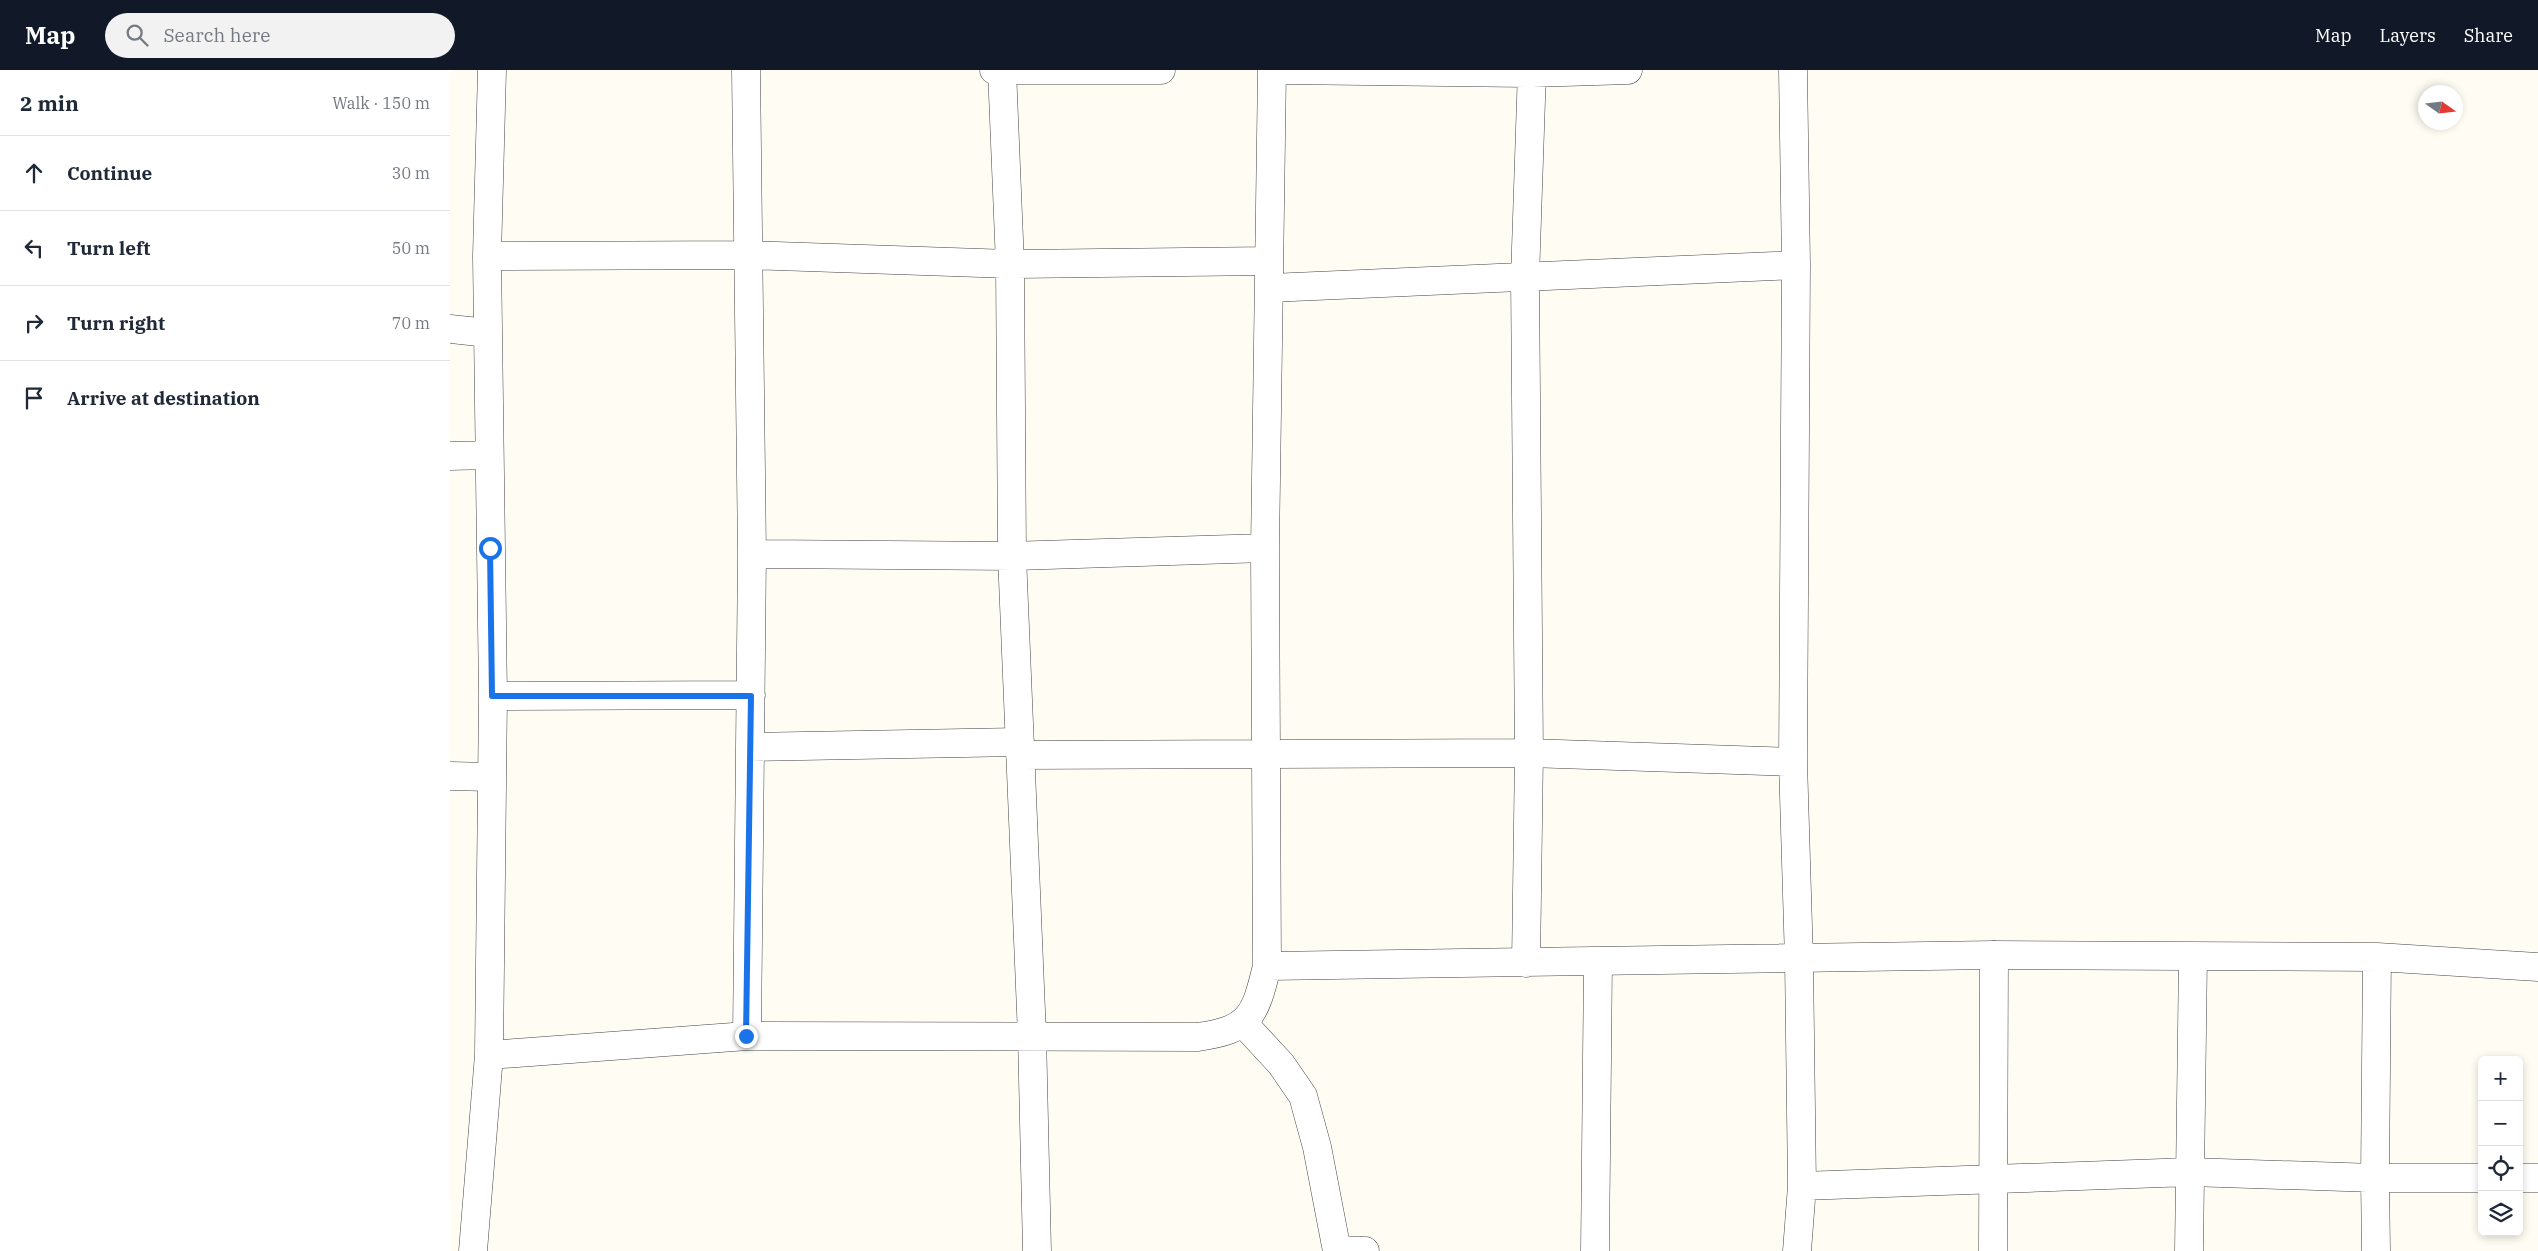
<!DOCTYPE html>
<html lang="en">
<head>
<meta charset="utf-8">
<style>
	body { margin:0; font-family:"IBM Plex Serif",serif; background:#f2f2f3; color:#1f2937 }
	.controls { position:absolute; right:15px; bottom:15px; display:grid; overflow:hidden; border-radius:8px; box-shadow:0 2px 8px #0003 }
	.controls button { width:45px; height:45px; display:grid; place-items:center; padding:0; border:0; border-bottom:1px solid #e0e1e3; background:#fff; color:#1f2937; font:25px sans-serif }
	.compass { position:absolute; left:1968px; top:15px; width:45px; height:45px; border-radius:50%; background:#fff; box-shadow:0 2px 8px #0003; rotate:104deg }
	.stop { position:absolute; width:15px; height:15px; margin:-11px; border:4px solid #1a73e8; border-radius:50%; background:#fff }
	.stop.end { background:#1a73e8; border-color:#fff; box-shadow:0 1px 5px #0008 }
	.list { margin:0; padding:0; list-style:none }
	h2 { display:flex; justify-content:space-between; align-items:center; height:65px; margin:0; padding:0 20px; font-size:21px }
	h2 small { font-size:16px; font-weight:400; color:#747a83 }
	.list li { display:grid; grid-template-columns:32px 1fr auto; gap:15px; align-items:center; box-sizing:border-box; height:75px; padding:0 20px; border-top:1px solid #e0e1e3 }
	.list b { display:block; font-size:19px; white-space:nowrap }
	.list em { font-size:16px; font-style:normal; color:#747a83 }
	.icon { flex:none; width:28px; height:28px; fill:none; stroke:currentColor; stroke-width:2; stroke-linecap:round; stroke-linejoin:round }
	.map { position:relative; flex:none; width:2088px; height:1181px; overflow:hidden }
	header { display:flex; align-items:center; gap:30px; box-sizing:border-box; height:70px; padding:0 25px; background:#111827; color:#fff }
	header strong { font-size:24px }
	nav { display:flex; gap:28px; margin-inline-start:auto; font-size:18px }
	.search { width:350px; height:45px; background:#f2f2f3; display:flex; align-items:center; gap:12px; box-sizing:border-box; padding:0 18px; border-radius:28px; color:#747a83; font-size:19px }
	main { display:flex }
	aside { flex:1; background:#fff }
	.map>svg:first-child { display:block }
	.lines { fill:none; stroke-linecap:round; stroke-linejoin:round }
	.minor-casing { stroke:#434343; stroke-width:29 }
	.minor { stroke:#fff; stroke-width:28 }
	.route { stroke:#1a73e8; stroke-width:6 }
</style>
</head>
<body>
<header>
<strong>Map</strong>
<div class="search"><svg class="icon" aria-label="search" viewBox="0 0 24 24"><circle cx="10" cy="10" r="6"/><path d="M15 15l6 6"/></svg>Search here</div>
<nav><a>Map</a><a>Layers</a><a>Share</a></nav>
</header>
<main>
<aside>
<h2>2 min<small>Walk · 150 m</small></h2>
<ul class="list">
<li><svg class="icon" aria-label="ahead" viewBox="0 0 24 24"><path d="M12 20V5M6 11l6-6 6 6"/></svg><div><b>Continue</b></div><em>30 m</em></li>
<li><svg class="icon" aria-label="left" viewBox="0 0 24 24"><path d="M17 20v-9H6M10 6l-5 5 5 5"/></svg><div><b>Turn left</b></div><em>50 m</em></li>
<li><svg class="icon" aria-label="right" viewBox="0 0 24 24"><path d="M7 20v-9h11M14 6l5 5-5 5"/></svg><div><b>Turn right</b></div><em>70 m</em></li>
<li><svg class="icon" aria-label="arrive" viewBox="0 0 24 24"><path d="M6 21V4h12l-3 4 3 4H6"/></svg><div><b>Arrive at destination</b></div></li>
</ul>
</aside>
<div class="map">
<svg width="2088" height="1181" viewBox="0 0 2088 1181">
	<rect width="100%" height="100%" fill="#fffcf4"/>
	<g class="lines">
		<defs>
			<path id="minor" d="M296,0L302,484L297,966
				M544,0H711
				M552,0L560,194L562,486L582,965L587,1181
				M834,0L1082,3L1178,0
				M1343,0L1346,195L1343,692L1349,890L1352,1116L1347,1181
				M37,186L299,185L560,194L819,191
				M819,218L1346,195
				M0,259L38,263
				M0,386L39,385
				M302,484L562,486L815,478
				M43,626L301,625
				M300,677L570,672
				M570,685L1079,683L1343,692
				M0,706L41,707
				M1076,893L1079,683L1075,208L1082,0
				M817,896L1544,885L1927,887L2088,897
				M794,954L831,994L853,1026L867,1077L887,1181
				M39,985L297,966L747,967C800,960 805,946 817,896L815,478L822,0
				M2069,1108H2088
				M1352,1116L1740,1102L1925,1108H2032
				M887,1180L915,1181
				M23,1181L39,985L43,626L37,186L42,0
				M1145,1181L1148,892
				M1543,1181L1544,885
				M1739,1181L1743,887
				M1926,1181L1925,1108L1927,887"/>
		</defs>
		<use href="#minor" class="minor-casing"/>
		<use href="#minor" class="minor"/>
	</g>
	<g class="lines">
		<path class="route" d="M40,478L42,626H301L296,966"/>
	</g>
</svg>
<div class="controls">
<button>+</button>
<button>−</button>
<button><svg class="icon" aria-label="locate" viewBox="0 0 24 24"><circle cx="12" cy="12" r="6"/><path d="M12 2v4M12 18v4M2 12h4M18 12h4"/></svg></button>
<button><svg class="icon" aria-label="layers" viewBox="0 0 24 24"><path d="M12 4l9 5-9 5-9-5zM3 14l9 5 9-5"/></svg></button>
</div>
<svg class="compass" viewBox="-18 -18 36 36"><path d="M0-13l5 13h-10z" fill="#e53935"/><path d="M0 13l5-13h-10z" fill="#747a83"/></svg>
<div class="stop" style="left:40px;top:478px"></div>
<div class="stop end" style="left:296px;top:966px"></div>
</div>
</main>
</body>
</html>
